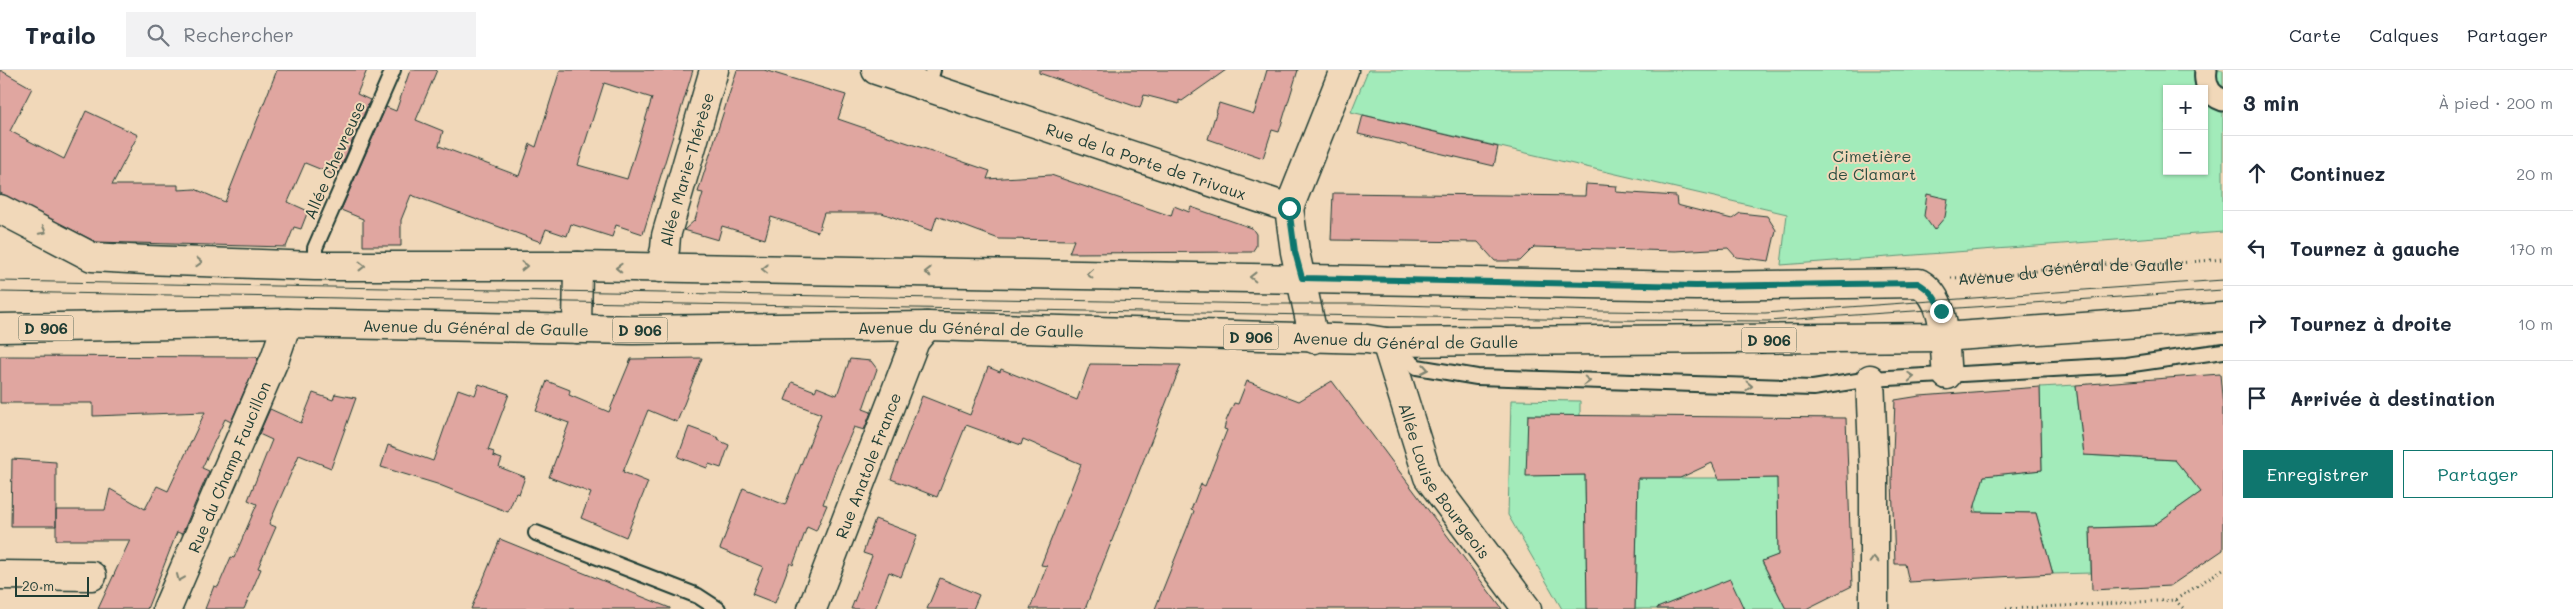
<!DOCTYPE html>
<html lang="fr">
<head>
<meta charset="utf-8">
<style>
	body { margin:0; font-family:Mali,sans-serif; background:#f2f2f3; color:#1f2937 }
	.controls { position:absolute; right:15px; top:15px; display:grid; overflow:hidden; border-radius:0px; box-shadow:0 1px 4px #0004 }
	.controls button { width:45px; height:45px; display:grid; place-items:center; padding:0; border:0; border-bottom:1px solid #e0e1e3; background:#fff; color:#1f2937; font:25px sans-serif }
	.scale { position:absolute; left:15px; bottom:12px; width:74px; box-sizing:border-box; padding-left:5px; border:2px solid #1f3d34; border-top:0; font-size:14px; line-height:18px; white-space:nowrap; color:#1f3d34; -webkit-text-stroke:4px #f1d8b9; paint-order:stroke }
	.stop { position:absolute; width:15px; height:15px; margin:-11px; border:4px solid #0f766e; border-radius:50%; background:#fff }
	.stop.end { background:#0f766e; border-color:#fff; box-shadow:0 1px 5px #0008 }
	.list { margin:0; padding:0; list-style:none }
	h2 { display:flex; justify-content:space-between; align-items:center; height:65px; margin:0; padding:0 20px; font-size:21px }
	h2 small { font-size:16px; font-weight:400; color:#747a83 }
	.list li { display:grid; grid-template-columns:32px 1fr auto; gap:15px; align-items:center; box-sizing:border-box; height:75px; padding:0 20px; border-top:1px solid #e0e1e3 }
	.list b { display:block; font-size:19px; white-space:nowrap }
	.list em { font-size:16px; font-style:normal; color:#747a83 }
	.actions { display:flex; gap:10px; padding:15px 20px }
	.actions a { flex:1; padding:11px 0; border:1px solid #0f766e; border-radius:0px; text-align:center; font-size:18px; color:#0f766e }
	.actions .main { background:#0f766e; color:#fff }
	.icon { flex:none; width:28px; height:28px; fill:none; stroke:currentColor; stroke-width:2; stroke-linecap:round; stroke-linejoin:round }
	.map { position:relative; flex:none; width:2223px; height:539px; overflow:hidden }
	header { display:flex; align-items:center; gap:30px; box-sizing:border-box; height:70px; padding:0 25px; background:#fff; border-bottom:1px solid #e0e1e3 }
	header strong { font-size:24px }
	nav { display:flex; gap:28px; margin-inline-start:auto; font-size:18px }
	.search { width:350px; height:45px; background:#f2f2f3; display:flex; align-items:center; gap:12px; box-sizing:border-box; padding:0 18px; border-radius:0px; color:#747a83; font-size:19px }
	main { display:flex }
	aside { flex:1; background:#fff }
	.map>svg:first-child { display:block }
	.green { fill:#a2ebba; stroke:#609477; fill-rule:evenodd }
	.building { fill:#e0a6a0; stroke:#1f3d34; fill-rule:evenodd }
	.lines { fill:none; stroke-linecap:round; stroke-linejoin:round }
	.service-casing { stroke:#1f3d34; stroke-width:18 }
	.pedestrian-casing { stroke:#1f3d34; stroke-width:25 }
	.minor-casing { stroke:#1f3d34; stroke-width:31 }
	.primary-casing { stroke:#1f3d34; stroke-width:31 }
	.path { stroke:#1f3d34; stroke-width:3; stroke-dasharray:1 4; stroke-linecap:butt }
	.service { stroke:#f1d8b9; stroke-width:14 }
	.pedestrian { stroke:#f1d8b9; stroke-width:21 }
	.minor { stroke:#f1d8b9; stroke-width:28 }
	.primary { stroke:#f1d8b9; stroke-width:28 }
	.tram { stroke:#1f3d34; stroke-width:1 }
	.oneway { stroke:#7d8370 }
	.route { stroke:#0f766e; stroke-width:6 }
	.labels { text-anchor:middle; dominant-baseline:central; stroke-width:4; stroke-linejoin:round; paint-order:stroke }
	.shield { fill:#f1d8b9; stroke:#5e6c5c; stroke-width:1 }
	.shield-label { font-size:15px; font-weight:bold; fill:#1f3d34 }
	.park-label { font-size:16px; fill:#2c4e41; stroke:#f1d8b9 }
	.street-label { font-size:16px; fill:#1f3d34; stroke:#f1d8b9 }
</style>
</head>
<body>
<header>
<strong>Trailo</strong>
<div class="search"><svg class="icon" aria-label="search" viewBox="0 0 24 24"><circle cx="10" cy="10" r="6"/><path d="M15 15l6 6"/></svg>Rechercher</div>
<nav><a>Carte</a><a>Calques</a><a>Partager</a></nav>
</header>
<main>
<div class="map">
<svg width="2223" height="539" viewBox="0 0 2223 539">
	<rect width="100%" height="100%" fill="#f1d8b9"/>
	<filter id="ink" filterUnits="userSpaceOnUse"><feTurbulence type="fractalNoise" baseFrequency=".02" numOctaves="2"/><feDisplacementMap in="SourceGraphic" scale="10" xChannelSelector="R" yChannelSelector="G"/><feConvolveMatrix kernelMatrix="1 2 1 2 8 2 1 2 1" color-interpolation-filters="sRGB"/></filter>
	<g filter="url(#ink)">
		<path class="green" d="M1368,0H2223V162L1781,195L1787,144L1351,42ZM2167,19H2204V101H2167Z
			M2076,315L2084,385L2175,390L2201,422L2153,456L2090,458L2091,503L2053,504L2036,443L1977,442L1975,434L1984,406L2042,400L2040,317Z
			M1511,330L1580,331V346L1528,345L1527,405H1585L1587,539H1562L1508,445Z
			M1638,408H1777L1778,485L1762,492L1786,539H1635Z"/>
		<path class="building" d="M0,0L32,18L10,61L64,89L86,41L138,65L112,115H178V120L195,119L225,132L277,0H367L357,24L370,30L337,106L305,93L288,132L308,141L301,159L294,157L286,177L96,172L0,123Z
			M410,0H437L416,50L443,61L439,76L519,106L530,74L536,77L560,0H693L643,164L616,155L612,167L571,154L567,166L546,159L541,172L411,125L401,150V176H363V149L341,140L386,37L396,41ZM604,13L652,28L627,109L578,95Z
			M737,0H764L846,25L838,49L990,101L987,109L1051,105L1171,146L1174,136L1189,142L1191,137L1252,158L1256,164V176L1252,182L1069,183L1074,170L999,169L937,146L932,161L882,143H824L818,162L771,147L765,169L722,156L718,170L684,160L695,150L703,123L698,122Z
			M1039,0H1226L1182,31L1179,30V34L1144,25L1140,38L1039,3Z
			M1267,0H1298L1279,62L1272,60L1263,88L1208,69L1219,33L1254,44Z
			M1363,45L1498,77L1494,96L1358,64Z
			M1586,114L1617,116L1616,122L1676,126L1677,135L1732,149L1740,143L1767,146L1776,160L1769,191L1736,187L1728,178L1676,181L1534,177L1520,191H1495L1478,172L1331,170L1333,123L1585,126Z
			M1927,124L1948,129L1945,147L1934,160L1924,146Z
			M0,286L256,287L258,289L231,352L225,349L202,398L209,401L182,464L177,462L147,539H98L130,470H56V440H105L110,419L145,439L157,416L168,421L205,342L93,346V333H0Z
			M702,288L677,352L648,340L623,402L648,412L626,467L581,448L591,423L549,407L569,353L536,341L547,311L570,320L569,325L609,342L631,289Z
			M850,289L871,291L877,299L863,339L871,342L864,360L854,357L834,403L823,434L827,435L816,461L807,457L793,495L790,493L775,533L752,524L763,497L720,479L743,418L785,435L821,344L785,330L792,312L815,321L817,317L837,325Z
			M1090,294L1181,295L1085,539H1030L1047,496L1041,495L1081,394L1023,369L1021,375L966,355L937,427L891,409L922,326L970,345L988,297L1000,302L1001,299L1077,330Z
			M2220,304L2223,337V480L2170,516L2092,520L2090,458L2153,456L2201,422L2175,390L2084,385L2076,315Z
			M1247,311L1299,331L1332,311L1502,539H1155L1194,441L1191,440L1201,414L1205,416L1227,360L1224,359L1226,351L1234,333L1238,334Z
			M479,314L509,324L488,380L494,382L493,386L502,389L499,397L525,407L519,424L516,423L508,442L437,414L381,397L388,375L433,391L458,319L475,325Z
			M2040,317L2042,400L1984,406L1973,442L2036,443L2053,504L1909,512L1905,494H1895L1892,410L1895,330L1920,326Z
			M313,323L333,330L335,324L356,328L331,398L299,385L269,454L276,457L258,498L261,499L244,539H205L214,516L218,517L231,487L234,488L257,434L248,430L272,370L259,364L270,339L301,353Z
			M1528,345L1846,348L1852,516L1806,539H1786L1762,491L1778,485L1777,408L1719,409L1712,393L1680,408H1638L1635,539H1587L1585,405L1526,406Z
			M689,357L719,368L718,370L729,375L721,398L709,394L707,398L678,387Z
			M12,389L56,392V456H11Z
			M875,449L917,465L901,507L889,502L875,539H851L872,486L863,483Z
			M500,469L670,538V539H471Z
			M940,508L979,525L973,539H927Z
			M1730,509L1744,539H1657V538Z"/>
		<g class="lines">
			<defs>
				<path id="service" d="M928,18L933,0
					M315,196V178L393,0
					M1392,277L1417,297L1477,307L1813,318L1870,309L2126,295L2223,281
					M536,463L698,526L718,539"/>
				<path id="pedestrian" d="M2206,0C2204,14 2210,26 2223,30"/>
				<g id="minor">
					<path id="s2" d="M876,0L1289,138L1295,182L1314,269"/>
					<path d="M1289,138L1344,0"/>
					<path d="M0,139L92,187L146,190L315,196H578L1696,216L1919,213C1949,230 1943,274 1947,305"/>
					<path id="s3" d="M660,198L665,179L666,166L714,0"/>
					<path d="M577,259L578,196"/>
					<path id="s4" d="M1386,272L1428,407L1527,539"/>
					<path d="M1870,309L1874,406V539"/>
					<path d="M0,505L92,506"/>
					<path id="s5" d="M167,539L275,288L287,253"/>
					<path id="s6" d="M812,539L915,271L927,256"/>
				</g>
				<g id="primary">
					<path id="s7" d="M0,258L287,253L633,260L927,256L1367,269L1386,272L1943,267L2223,247"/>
				</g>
			</defs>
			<use href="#service" class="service-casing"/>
			<use href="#pedestrian" class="pedestrian-casing"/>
			<use href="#minor" class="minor-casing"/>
			<use href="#primary" class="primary-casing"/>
			<g class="path">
				<path id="s1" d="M1951,208L2001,206L2085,194H2168L2223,189"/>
				<path d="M2175,530L2184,539"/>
				<path d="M2006,539L2175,530L2223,499"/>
			</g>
			<use href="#service" class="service"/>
			<use href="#pedestrian" class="pedestrian"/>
			<use href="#minor" class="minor"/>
			<use href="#primary" class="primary"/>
			<path class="tram" d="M0,211L1270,234H1367L1600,241L1765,243L2223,210
				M0,222L1599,250L1767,251L2223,220"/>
		</g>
		<defs><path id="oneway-chevron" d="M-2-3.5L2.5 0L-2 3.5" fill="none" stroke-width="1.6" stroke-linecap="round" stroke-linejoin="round" transform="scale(1.25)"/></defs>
		<g class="oneway">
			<use href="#oneway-chevron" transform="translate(43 161) rotate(28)"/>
			<use href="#oneway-chevron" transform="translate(199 192) rotate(2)"/>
			<use href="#oneway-chevron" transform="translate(362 196)"/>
			<use href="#oneway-chevron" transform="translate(524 196)"/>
			<use href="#oneway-chevron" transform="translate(619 198) rotate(-178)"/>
			<use href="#oneway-chevron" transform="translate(765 199) rotate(-179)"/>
			<use href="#oneway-chevron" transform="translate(928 202) rotate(-179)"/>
			<use href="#oneway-chevron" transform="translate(1090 204) rotate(-179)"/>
			<use href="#oneway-chevron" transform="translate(1253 207) rotate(-179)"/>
			<use href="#oneway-chevron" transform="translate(1425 299) rotate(10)"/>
			<use href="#oneway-chevron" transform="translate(1911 307) rotate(-3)"/>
			<use href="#oneway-chevron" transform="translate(1587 311) rotate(2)"/>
			<use href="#oneway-chevron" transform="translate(1749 316) rotate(2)"/>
			<use href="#oneway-chevron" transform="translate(1874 490) rotate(-91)"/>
			<use href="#oneway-chevron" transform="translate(180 508) rotate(113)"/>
		</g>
	</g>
	<g class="lines" filter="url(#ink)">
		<path class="route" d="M1289,138L1295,182L1302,208L1696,216L1918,213C1930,220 1936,228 1941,241"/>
	</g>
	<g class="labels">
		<g class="shield">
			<rect x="18.5" y="245.5" width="55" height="25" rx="4"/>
			<rect x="612.5" y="247.5" width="55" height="25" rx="4"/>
			<rect x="1223.5" y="254.5" width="55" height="25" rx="4"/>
			<rect x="1741.5" y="257.5" width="55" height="25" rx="4"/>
		</g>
		<g class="shield-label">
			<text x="46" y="258">D 906</text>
			<text x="640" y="260">D 906</text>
			<text x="1251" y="267">D 906</text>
			<text x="1769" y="270">D 906</text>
		</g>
		<g class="park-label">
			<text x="1872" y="85">Cimetière<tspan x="1872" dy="18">de Clamart</tspan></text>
		</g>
		<g class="street-label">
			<text transform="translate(334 90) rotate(-66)">Allée Chevreuse</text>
			<text stroke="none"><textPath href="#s2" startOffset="285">Rue de la Porte de Trivaux</textPath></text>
			<text stroke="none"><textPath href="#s3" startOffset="102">Allée Marie-Thérèse</textPath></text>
			<text stroke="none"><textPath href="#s1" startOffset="120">Avenue du Général de Gaulle</textPath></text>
			<text stroke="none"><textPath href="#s7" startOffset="476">Avenue du Général de Gaulle</textPath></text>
			<text stroke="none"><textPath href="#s7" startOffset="971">Avenue du Général de Gaulle</textPath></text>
			<text stroke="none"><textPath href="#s7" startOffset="1406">Avenue du Général de Gaulle</textPath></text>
			<text stroke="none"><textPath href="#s6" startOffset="154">Rue Anatole France</textPath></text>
			<text stroke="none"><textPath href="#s5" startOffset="155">Rue du Champ Faucillon</textPath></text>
			<text stroke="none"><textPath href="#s4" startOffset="152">Allée Louise Bourgeois</textPath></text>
		</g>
	</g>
</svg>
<div class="controls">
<button>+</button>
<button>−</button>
</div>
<div class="scale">20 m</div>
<div class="stop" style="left:1289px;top:138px"></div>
<div class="stop end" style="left:1941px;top:241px"></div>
</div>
<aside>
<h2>3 min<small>À pied · 200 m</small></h2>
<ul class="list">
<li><svg class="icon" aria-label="ahead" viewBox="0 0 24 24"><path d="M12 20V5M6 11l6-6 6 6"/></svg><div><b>Continuez</b></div><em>20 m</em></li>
<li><svg class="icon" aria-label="left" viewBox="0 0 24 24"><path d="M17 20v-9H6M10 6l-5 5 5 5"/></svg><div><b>Tournez à gauche</b></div><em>170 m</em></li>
<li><svg class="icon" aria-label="right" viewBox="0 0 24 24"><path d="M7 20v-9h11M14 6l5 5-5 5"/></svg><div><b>Tournez à droite</b></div><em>10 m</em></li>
<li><svg class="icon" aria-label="arrive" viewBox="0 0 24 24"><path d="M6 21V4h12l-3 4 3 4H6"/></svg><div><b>Arrivée à destination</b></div></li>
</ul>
<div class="actions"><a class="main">Enregistrer</a><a>Partager</a></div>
</aside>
</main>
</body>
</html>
